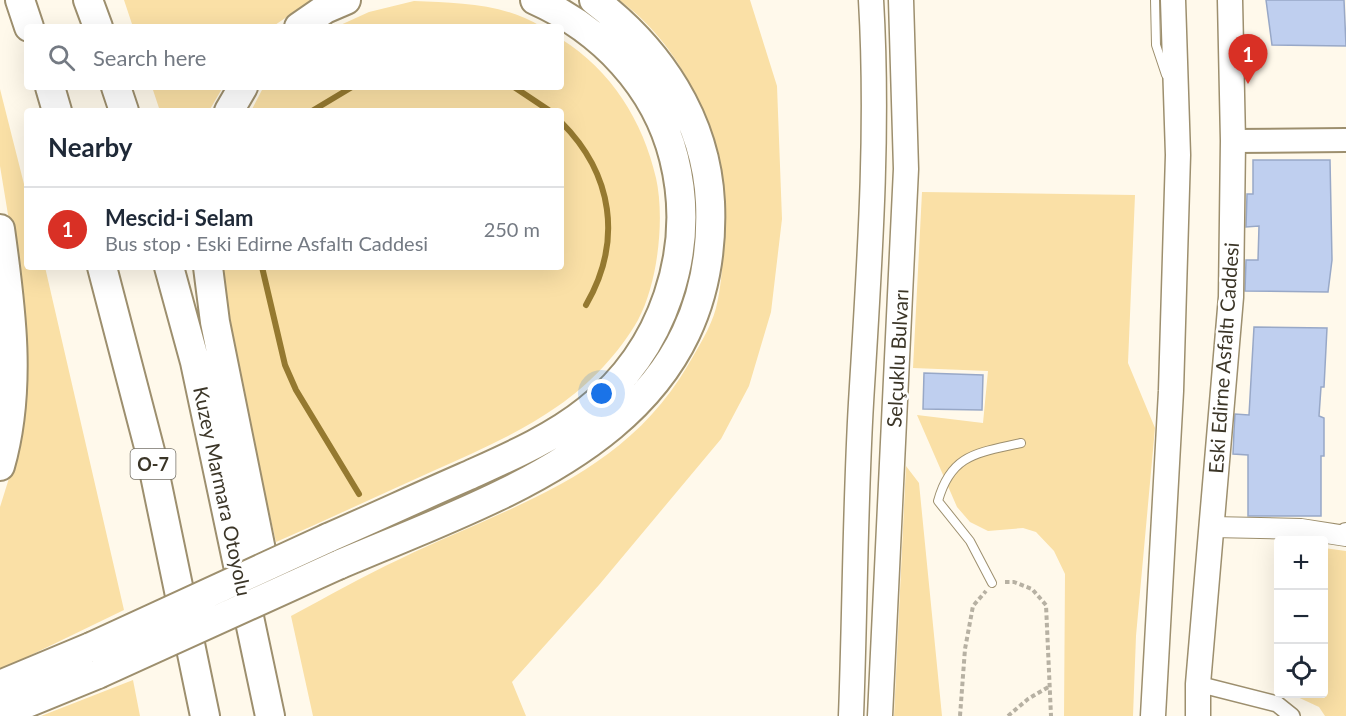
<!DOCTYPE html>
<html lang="en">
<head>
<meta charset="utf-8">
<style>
	body { margin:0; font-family:Lato,sans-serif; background:#f6f6f7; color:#1f2937 }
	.controls { position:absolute; right:18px; bottom:18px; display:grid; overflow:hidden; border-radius:6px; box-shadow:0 6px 24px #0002 }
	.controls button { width:54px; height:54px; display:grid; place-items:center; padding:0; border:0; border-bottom:2px solid #e0e1e3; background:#fff; color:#1f2937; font:30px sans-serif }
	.you { position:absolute; left:602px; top:394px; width:21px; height:21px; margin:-15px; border:4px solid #fff; border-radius:50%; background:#1a73e8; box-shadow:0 0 0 9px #1a73e833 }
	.badge { display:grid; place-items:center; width:39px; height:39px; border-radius:50%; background:#d93025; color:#fff; font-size:20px; font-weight:700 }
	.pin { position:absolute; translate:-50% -50px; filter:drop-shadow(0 2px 3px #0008) }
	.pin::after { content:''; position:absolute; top:32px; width:21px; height:18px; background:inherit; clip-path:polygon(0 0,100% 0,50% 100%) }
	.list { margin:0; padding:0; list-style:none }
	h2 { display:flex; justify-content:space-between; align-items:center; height:78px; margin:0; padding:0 24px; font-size:26px }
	h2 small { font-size:20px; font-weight:400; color:#747a83 }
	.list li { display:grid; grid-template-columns:39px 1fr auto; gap:18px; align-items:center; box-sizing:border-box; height:84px; padding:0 24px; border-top:2px solid #e0e1e3 }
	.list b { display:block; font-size:22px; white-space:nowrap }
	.list p { margin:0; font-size:20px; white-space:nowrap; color:#747a83 }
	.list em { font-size:20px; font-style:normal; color:#747a83 }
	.icon { flex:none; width:33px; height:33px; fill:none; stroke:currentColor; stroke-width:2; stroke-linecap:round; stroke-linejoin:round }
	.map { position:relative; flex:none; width:1346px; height:716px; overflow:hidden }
	.search { position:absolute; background:#fff; box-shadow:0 6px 24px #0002; left:24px; top:24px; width:540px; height:66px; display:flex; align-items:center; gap:15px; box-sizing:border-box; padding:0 21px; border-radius:6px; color:#747a83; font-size:22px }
	.panel { position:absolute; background:#fff; box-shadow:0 6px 24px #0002; left:24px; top:108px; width:540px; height:162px; border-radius:6px }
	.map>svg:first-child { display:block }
	.green { fill:#fae0a6 }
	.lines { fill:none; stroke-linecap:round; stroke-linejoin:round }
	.stream { stroke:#957930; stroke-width:6 }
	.building { fill:#bfcfef; stroke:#98a8c7; stroke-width:1.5 }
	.service-casing { stroke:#9d8f6e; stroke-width:10 }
	.minor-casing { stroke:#9d8f6e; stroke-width:18 }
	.tertiary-casing { stroke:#9d8f6e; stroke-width:22 }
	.secondary-casing { stroke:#9d8f6e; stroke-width:26 }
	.primary-casing { stroke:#9d8f6e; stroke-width:27 }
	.motorway-casing { stroke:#9d8f6e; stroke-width:32 }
	.path { stroke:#b7b1a3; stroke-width:4; stroke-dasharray:4.5 3; stroke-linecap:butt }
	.service { stroke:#fff; stroke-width:8 }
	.minor { stroke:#fff; stroke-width:15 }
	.tertiary { stroke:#fff; stroke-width:20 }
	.secondary { stroke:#fff; stroke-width:22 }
	.primary { stroke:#fff; stroke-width:24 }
	.motorway { stroke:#fff; stroke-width:28 }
	.motorway-bridge-casing { stroke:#9d8f6e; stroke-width:32; stroke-linecap:butt }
	.motorway-bridge { stroke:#fff; stroke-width:28 }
	.labels { text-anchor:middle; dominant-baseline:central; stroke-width:5; stroke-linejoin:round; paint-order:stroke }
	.shield { fill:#fff; stroke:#767268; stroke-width:1.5 }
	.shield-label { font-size:18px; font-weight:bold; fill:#3b3527 }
	.street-label { font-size:20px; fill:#3b3527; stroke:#fff }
</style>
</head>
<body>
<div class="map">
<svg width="1346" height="716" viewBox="0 0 1346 716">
	<rect width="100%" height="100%" fill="#fff9eb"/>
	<path class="green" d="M124,0H312L272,27H133Z
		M619,0H750L777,86L782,219L771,312L749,386L721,439L599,585L512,682L526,716H313L291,616C327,597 363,576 400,559C509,506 622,478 688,365C698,348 711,327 716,308C725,272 723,232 722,195C718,123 679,43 619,0Z
		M414,1C458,3 504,3 542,27H336L369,12Z
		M561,39C611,70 643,121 656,178C665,218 658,283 638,320C620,352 589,385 558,406C520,433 475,452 433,471C380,495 328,519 276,542L238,377L217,267H561V111H251L263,88L561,87Z
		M152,87H223L209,111H160Z
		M0,89L27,196V267H45L124,610L0,670V507L10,475L12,239L0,166Z
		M922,192L1135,195L1128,363L1155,428L1136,636L1133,716H1064L1065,574L1054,551L1036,532L1023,528L988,531L970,522L957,507L917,415L983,423L988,371L913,368Z
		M906,466L919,483L942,716H894Z
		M1324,548L1346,551V716H1325L1319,707L1291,694H1324Z
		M133,680L140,716H41Z"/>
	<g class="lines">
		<path class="stream" d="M514,87L550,111
			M312,111L352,87
			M561,122C613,174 623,241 586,305
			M262,267L285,365L296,390L359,494"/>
	</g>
	<path class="building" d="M1266,0H1344L1346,46L1272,45Z
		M1253,160H1330L1332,260L1328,292L1245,291L1246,260H1258L1259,226L1246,227L1247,194H1253Z
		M1254,327L1327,328L1324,387H1321L1319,416L1324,418V456H1321V516H1248V455L1233,454L1234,431L1235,414L1249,415Z
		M924,373L983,375L982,410L923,409Z"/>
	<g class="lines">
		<defs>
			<path id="service" d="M1155,0L1156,45L1166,75
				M992,583L970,541L938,501C951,454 977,453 1021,443"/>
			<path id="minor" d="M1198,684L1277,704L1292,716"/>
			<path id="tertiary" d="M1212,527L1301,529L1346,536V533"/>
			<path id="secondary" d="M1233,141L1346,140"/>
			<path id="primary" d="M851,716C855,612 855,507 861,403C869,269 879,135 871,0
				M880,716L906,169L901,0
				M1153,716L1171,391L1178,155L1173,0
				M1198,716V684L1231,297L1233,141L1230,0"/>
			<path id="motorway" d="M20,0L29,27
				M88,0L98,27
				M299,27L325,9L346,0
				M50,87L57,111
				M116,87L124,111
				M229,111L243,87
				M0,229C11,307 22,389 0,466
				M102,267L150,451L205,716
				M169,267L195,362L270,716
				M208,267L215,322L266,575L265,592
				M328,538C374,518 419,497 465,477C507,458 552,439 588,410C664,350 697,250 674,158C656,86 602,30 535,0
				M338,565C509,492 720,429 710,202C706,119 659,49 594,0
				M0,685L91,647
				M0,714L98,674"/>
		</defs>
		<use href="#service" class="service-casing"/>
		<use href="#minor" class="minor-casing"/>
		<use href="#tertiary" class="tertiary-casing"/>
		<use href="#secondary" class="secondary-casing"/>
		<use href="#primary" class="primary-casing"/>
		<use href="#motorway" class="motorway-casing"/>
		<path class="path" d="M1005,582H1014L1032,589L1046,605L1051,716
			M960,716L965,649L973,606L986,591
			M1008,716L1028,699L1050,686"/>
		<use href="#service" class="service"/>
		<use href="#minor" class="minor"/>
		<use href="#tertiary" class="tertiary"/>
		<use href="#secondary" class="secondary"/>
		<use href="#primary" class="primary"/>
		<use href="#motorway" class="motorway"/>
		<defs>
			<path id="motorway-bridge" d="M91,647L328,538
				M98,674L338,565"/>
		</defs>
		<use href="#motorway-bridge" class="motorway-bridge-casing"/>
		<use href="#motorway-bridge" class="motorway-bridge"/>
	</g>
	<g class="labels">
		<rect class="shield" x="130.5" y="449" width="45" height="30" rx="4.5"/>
		<g class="shield-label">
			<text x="153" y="464">O-7</text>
		</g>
		<g class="street-label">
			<text transform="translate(897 358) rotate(-87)">Selçuklu Bulvarı</text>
			<text transform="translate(1223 358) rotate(-86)">Eski Edirne Asfaltı Caddesi</text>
			<text transform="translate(223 491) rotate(78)">Kuzey Marmara Otoyolu</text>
		</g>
	</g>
</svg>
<div class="controls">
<button>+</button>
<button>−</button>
<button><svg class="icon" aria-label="locate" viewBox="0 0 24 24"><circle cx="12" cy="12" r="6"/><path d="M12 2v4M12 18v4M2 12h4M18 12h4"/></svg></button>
</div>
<div class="you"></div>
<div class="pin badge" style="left:1248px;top:84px">1</div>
<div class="search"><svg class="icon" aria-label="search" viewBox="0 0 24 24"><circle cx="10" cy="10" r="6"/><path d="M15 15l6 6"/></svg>Search here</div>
<section class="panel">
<h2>Nearby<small></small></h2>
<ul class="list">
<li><span class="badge">1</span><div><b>Mescid-i Selam</b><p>Bus stop · Eski Edirne Asfaltı Caddesi</p></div><em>250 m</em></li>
</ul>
</section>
</div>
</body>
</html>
